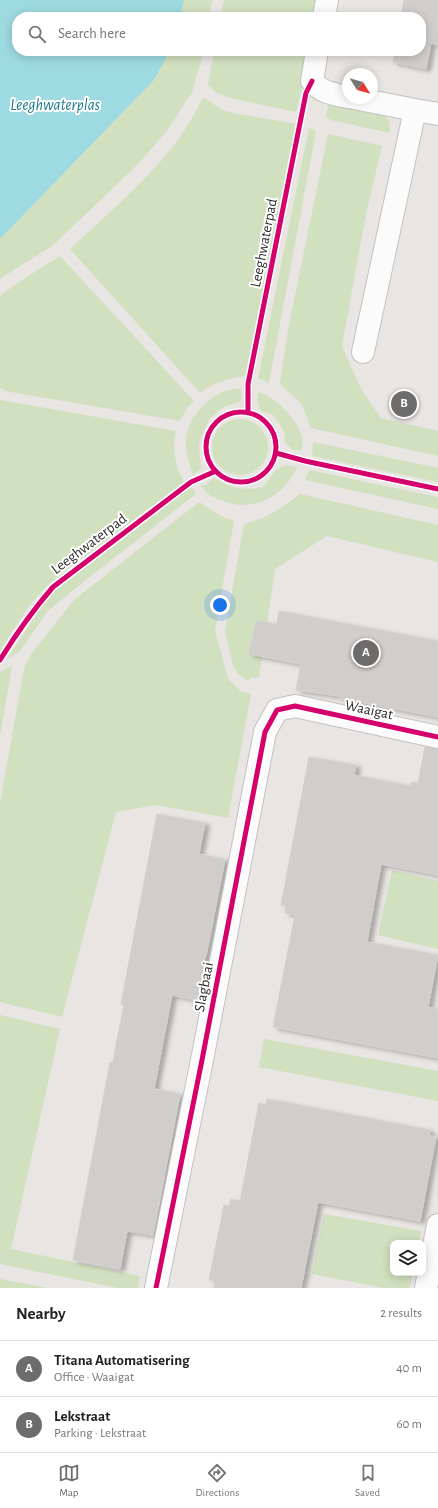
<!DOCTYPE html>
<html lang="en">
<head>
<meta charset="utf-8">
<style>
	body { margin:0; font-family:"Alegreya Sans",sans-serif; background:#f6f6f6; color:#222 }
	.controls { position:absolute; right:12px; bottom:12px; display:grid; overflow:hidden; border-radius:8px; box-shadow:0 2px 10px #0003 }
	.controls button { width:36px; height:36px; display:grid; place-items:center; padding:0; border:0; border-bottom:1px solid #e0e0e0; background:#fff; color:#222; font:20px sans-serif }
	.compass { position:absolute; left:342px; top:68px; width:36px; height:36px; border-radius:50%; background:#fff; box-shadow:0 2px 10px #0003; rotate:127deg }
	.you { position:absolute; left:220px; top:605px; width:14px; height:14px; margin:-10px; border:3px solid #fff; border-radius:50%; background:#1a73e8; box-shadow:0 0 0 6px #1a73e833 }
	.badge { display:grid; place-items:center; width:26px; height:26px; border-radius:50%; background:#6d6c6b; color:#fff; font-size:13px; font-weight:700 }
	.pin { position:absolute; translate:-50% -50%; border:2px solid #fff; box-shadow:0 1px 4px #0006 }
	.list { margin:0; padding:0; list-style:none }
	h2 { display:flex; justify-content:space-between; align-items:center; height:52px; margin:0; padding:0 16px; font-size:17px }
	h2 small { font-size:13px; font-weight:400; color:#767676 }
	.list li { display:grid; grid-template-columns:26px 1fr auto; gap:12px; align-items:center; box-sizing:border-box; height:56px; padding:0 16px; border-top:1px solid #e0e0e0 }
	.list b { display:block; font-size:15px; white-space:nowrap }
	.list p { margin:0; font-size:13px; white-space:nowrap; color:#767676 }
	.list em { font-size:13px; font-style:normal; color:#767676 }
	.icon { flex:none; width:22px; height:22px; fill:none; stroke:currentColor; stroke-width:2; stroke-linecap:round; stroke-linejoin:round }
	.map { position:relative; flex:none; width:438px; height:1288px; overflow:hidden }
	.search { position:absolute; background:#fff; box-shadow:0 2px 10px #0003; left:12px; right:12px; top:12px; height:44px; display:flex; align-items:center; gap:10px; box-sizing:border-box; padding:0 14px; border-radius:16px; color:#767676; font-size:15px }
	.sheet { height:164px; background:#fff }
	nav { display:flex; justify-content:space-around; align-items:center; box-sizing:border-box; height:56px; border-top:1px solid #e0e0e0; background:#fff; font-size:11px; color:#767676 }
	nav a { display:grid; justify-items:center; gap:2px }
	nav .on { color:#6d6c6b }
	.map>svg:first-child { display:block }
	.green { fill:#d1e0bf }
	.water { fill:#9edae1 }
	.building { fill:#d0cdcb; stroke:#d3d0ce; filter:url(#shadow) }
	.lines { fill:none; stroke-linecap:round; stroke-linejoin:round }
	.minor-casing { stroke:#c3c2c2; stroke-width:24 }
	.minor { stroke:#fcfbfb; stroke-width:22 }
	.cycleway-casing { stroke:#fff; stroke-width:8 }
	.cycleway { stroke:#d6006c; stroke-width:5 }
	.labels { text-anchor:middle; dominant-baseline:central; stroke-width:4; stroke-linejoin:round; paint-order:stroke }
	.street-label { font-size:15px; fill:#2b2b2b; stroke:#fff }
	.water-label { font-size:16px; font-style:italic; fill:#1d778d; stroke:#fff }
</style>
</head>
<body>
<div class="map">
<svg width="438" height="1288" viewBox="0 0 438 1288">
	<defs>
		<filter id="shadow"><feDropShadow dx="4.5" dy="2.5" stdDeviation="2" flood-color="#0004"/></filter>
	</defs>
	<rect width="100%" height="100%" fill="#e8e5e2"/>
	<path class="green" d="M184,0H212L209,17H180Z
		M224,0H322L318,17H221Z
		M170,51H203L200,65L192,92L166,132L138,164L64,235L52,246L0,279V239L154,80Z
		M214,51H312L296,112L231,98L215,92L208,84Z
		M203,97L222,110L238,114L297,124L245,376C228,378 214,383 200,393L70,249C119,203 175,159 203,97Z
		M329,103L380,113L389,120L390,133L331,120L326,117Z
		M309,128L316,131L269,383L258,378Z
		M328,134L382,146L365,219L342,346L361,389L381,418L438,431V456L311,428L301,403L280,384L288,330Z
		M60,256L194,401L187,408L180,421L5,391L0,388V296L16,284Z
		M234,389H242L241,401L222,408L210,418L203,432L199,444L201,469L193,475C189,462 183,447 187,433C191,416 207,399 222,392C226,390 231,390 234,389Z
		M258,392C277,398 296,417 302,437C303,441 302,446 302,450H293L284,441C287,431 278,422 272,414L261,411L257,401Z
		M0,400L176,431C172,449 175,466 184,482L57,577C32,597 17,624 0,651Z
		M212 447a28 28 0 1 1 56 0a28 28 0 1 1-56 0Z
		M313,442L438,468V482L312,456Z
		M286,465L297,467C285,496 253,513 223,501C219,499 214,498 211,496C207,494 204,489 200,485H206L214,478C231,488 243,491 263,487L276,470Z
		M309,470L438,497V509L305,480Z
		M191,487L196,494L77,587L48,611L20,651L7,659L46,600L60,586Z
		M300,494L438,525V562L327,536L275,569L259,677L251,678L248,681L239,675L233,666L225,631L244,524L263,518L279,509Z
		M199,502L221,516L234,521L215,630L228,679L242,692L251,694L228,818L155,805L116,812L62,1017L0,1002V803L24,669L31,654L74,600Z
		M12,666L0,736V672Z
		M392,870L438,881V949L378,935Z
		M0,1015L60,1029L11,1249L140,1276L138,1288H118L0,1264Z
		M264,1039L438,1071V1101L259,1067Z
		M324,1214L421,1231L419,1243H393V1273H413L410,1288H384L312,1274Z
		M0,1279L48,1288H0Z"/>
	<path class="water" d="M0,0H184L180,17H17V51H170L154,80L0,239Z"/>
	<path class="building" d="M404,0H438V45L431,43L426,69L393,62L395,51H421V17H401Z
		M279,611L438,641V717L340,698V696L296,690L301,664L249,654L256,621L277,624Z
		M425,747L438,749V875L381,864L367,942L438,955L428,1007L438,1009V1058L273,1027L295,915L285,913L286,906L281,905L309,757L356,765L354,775L410,786L411,782L418,783Z
		M157,814L205,823L199,854L225,859L206,956H205L198,1000L172,995L154,1089L180,1094L153,1235L127,1231L120,1269L73,1260L110,1062L113,1063L115,1050L124,1005L121,1004Z
		M267,1099L430,1130L429,1135L436,1137L420,1221L318,1202L301,1288H214L215,1281L209,1280L224,1205L229,1206L231,1199L240,1201L259,1103L266,1105Z"/>
	<g class="lines">
		<defs>
			<path id="minor" d="M324,17L327,0
				M317,51L312,81C321,93 334,94 348,97
				M354,98L415,110L363,352
				M415,110L438,114
				M156,1288L202,1060L265,732L277,710L295,706L438,737
				M426,1288L438,1225"/>
		</defs>
		<use href="#minor" class="minor-casing"/>
		<use href="#minor" class="minor"/>
		<defs>
			<path id="cycleway" d="M206 447a35 35 0 1 1 70 0a35 35 0 1 1-70 0Z
				M248,412V384L306,93L312,81
				M276,453L305,461L438,489
				M0,660C16,634 33,610 53,587L191,482L216,471
				M156,1288L202,1060L265,732L277,710L295,706L438,737"/>
		</defs>
		<use href="#cycleway" class="cycleway-casing"/>
		<use href="#cycleway" class="cycleway"/>
	</g>
	<g class="labels">
		<g class="street-label">
			<text transform="translate(264 243) rotate(-79)">Leeghwaterpad</text>
			<text transform="translate(89 544) rotate(-37)">Leeghwaterpad</text>
			<text transform="translate(369 710) rotate(12)">Waaigat</text>
			<text transform="translate(204 987) rotate(-79)">Slagbaai</text>
		</g>
		<g class="water-label">
			<text x="55" y="105">Leeghwaterplas</text>
		</g>
	</g>
</svg>
<div class="controls">
<button><svg class="icon" aria-label="layers" viewBox="0 0 24 24"><path d="M12 4l9 5-9 5-9-5zM3 14l9 5 9-5"/></svg></button>
</div>
<svg class="compass" viewBox="-18 -18 36 36"><path d="M0-13l5 13h-10z" fill="#e53935"/><path d="M0 13l5-13h-10z" fill="#767676"/></svg>
<div class="you"></div>
<div class="pin badge" style="left:366px;top:653px">A</div>
<div class="pin badge" style="left:404px;top:404px">B</div>
<div class="search"><svg class="icon" aria-label="search" viewBox="0 0 24 24"><circle cx="10" cy="10" r="6"/><path d="M15 15l6 6"/></svg>Search here</div>
</div>
<section class="sheet">
<h2>Nearby<small>2 results</small></h2>
<ul class="list">
<li><span class="badge">A</span><div><b>Titana Automatisering</b><p>Office · Waaigat</p></div><em>40 m</em></li>
<li><span class="badge">B</span><div><b>Lekstraat</b><p>Parking · Lekstraat</p></div><em>60 m</em></li>
</ul>
</section>
<nav>
<a class="on"><svg class="icon" aria-label="map" viewBox="0 0 24 24"><path d="M3 6l6-2 6 2 6-2v14l-6 2-6-2-6 2zM9 4v14M15 6v14"/></svg>Map</a>
<a><svg class="icon" aria-label="directions" viewBox="0 0 24 24"><path d="M12 3l9 9-9 9-9-9zM9 14v-3h6M13 9l2 2-2 2"/></svg>Directions</a>
<a><svg class="icon" aria-label="saved" viewBox="0 0 24 24"><path d="M7 4h10v16l-5-4-5 4z"/></svg>Saved</a>
</nav>
</body>
</html>
